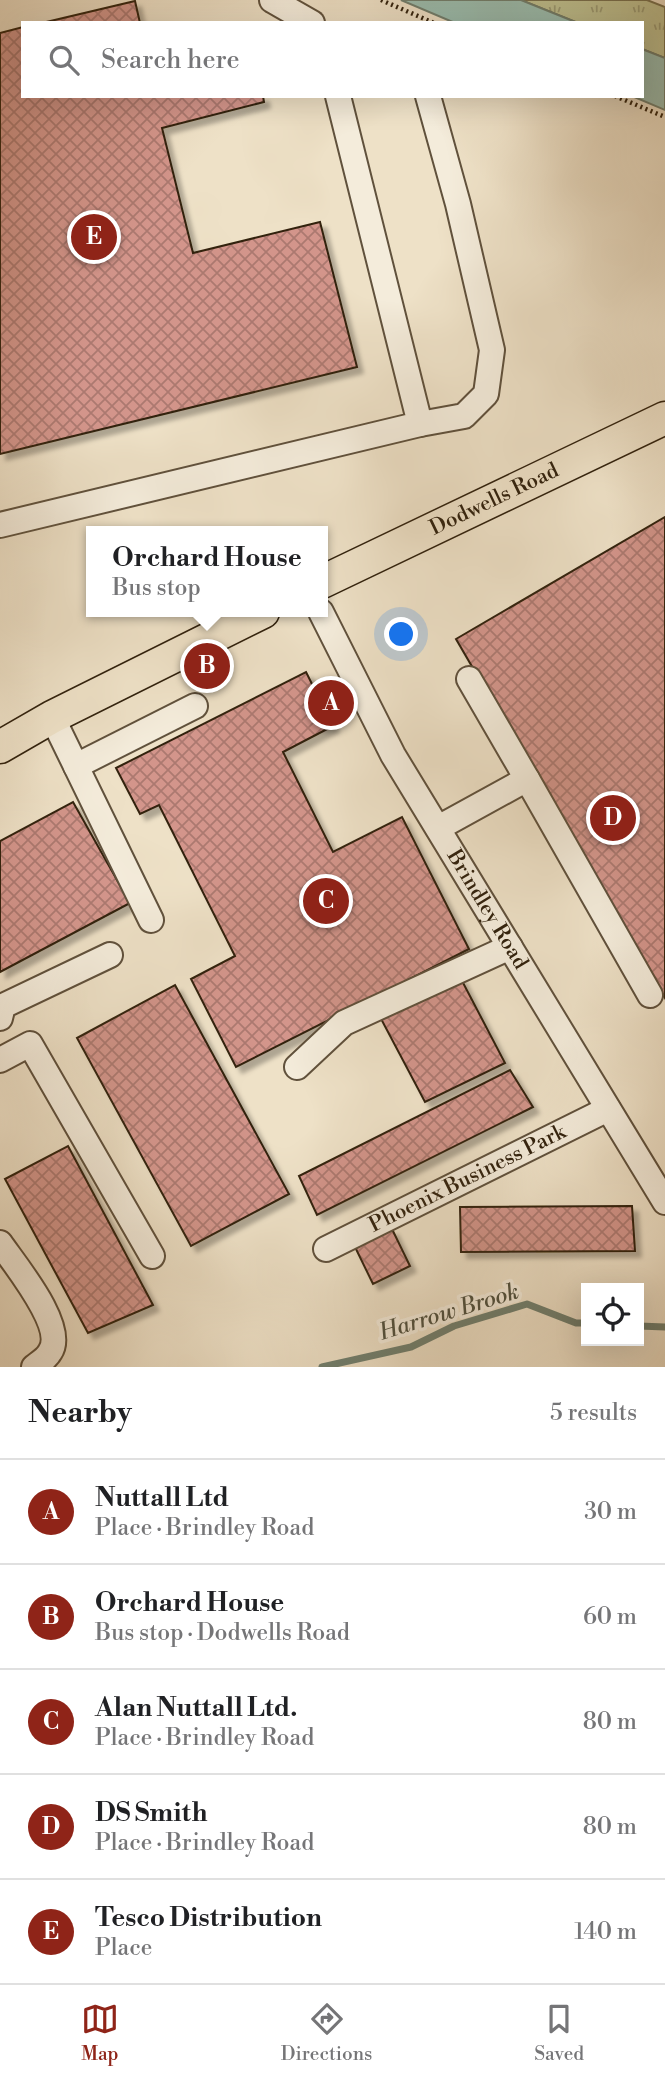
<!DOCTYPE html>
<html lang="en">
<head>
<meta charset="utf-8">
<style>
	body { margin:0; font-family:"Libre Bodoni",serif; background:#f2f2f2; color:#202124 }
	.controls { position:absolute; right:21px; bottom:21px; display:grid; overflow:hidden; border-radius:0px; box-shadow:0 7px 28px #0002 }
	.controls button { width:63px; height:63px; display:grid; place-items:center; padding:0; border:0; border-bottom:2px solid #e0e0e0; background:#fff; color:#202124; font:35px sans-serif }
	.you { position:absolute; left:402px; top:635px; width:24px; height:24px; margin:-18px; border:5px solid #fff; border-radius:50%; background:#1a73e8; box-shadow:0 0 0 10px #1a73e833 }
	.badge { display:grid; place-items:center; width:46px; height:46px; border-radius:50%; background:#8f2418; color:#fff; font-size:23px; font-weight:700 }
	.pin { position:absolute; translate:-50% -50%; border:4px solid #fff; box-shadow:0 2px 7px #0006 }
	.popup { position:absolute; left:86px; top:526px; width:242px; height:91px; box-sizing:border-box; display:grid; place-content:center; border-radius:0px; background:#fff; filter:drop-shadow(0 2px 5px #0005); font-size:23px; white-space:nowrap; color:#757577 }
	.popup b { font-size:26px; color:#202124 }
	.popup::after { content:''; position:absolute; left:50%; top:100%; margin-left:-14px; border:14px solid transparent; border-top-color:#fff }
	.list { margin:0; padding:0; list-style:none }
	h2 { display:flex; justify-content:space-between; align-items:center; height:91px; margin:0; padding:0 28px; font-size:30px }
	h2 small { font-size:23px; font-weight:400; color:#757577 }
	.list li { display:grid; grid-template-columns:46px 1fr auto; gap:21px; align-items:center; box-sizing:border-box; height:105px; padding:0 28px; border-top:2px solid #e0e0e0 }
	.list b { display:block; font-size:26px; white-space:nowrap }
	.list p { margin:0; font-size:23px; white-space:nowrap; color:#757577 }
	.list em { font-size:23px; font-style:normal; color:#757577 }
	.icon { flex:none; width:38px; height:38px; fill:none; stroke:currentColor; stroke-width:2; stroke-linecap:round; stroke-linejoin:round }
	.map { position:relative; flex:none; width:665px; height:1367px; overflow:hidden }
	.search { position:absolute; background:#fff; box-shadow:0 7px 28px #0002; left:21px; right:21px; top:21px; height:77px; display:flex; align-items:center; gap:18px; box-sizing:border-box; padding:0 24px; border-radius:0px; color:#757577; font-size:26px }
	.sheet { height:616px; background:#fff }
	nav { display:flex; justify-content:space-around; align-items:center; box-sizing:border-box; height:98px; border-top:2px solid #e0e0e0; background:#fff; font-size:19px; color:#757577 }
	nav a { display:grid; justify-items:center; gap:4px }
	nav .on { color:#8f2418 }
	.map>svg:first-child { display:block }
	.grass { fill:url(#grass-tufts); stroke:#787150; stroke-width:2 }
	.water { fill:#9abeb1; stroke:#707f6f; stroke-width:2 }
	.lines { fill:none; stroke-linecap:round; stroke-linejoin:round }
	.stream { stroke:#707f6f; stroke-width:7 }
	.building { fill:url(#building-cross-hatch); stroke:#31210d; stroke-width:2; filter:url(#shadow) }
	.minor-casing { stroke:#60513c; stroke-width:28 }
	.major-casing { stroke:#31210d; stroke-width:35 }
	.path { stroke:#31210d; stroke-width:4.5; stroke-dasharray:2 3.5; stroke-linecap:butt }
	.minor { stroke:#f4ecdb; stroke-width:24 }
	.major { stroke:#eee1c7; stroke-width:32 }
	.labels { text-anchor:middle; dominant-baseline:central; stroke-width:7; stroke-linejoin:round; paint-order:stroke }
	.street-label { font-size:21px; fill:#31210d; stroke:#f4ecdb }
	.water-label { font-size:23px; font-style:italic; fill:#50503e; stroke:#f4ecdb }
</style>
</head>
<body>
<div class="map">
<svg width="665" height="1367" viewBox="0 0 665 1367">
	<defs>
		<pattern id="grass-tufts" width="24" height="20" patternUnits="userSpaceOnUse" patternTransform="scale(1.75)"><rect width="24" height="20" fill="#bec192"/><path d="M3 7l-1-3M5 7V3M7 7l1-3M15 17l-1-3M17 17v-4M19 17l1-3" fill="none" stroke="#9b9c76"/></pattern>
		<pattern id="building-cross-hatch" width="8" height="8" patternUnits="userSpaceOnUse" patternTransform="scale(1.75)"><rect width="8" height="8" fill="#d3958b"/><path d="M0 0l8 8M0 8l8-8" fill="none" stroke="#ac7970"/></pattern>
		<filter id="shadow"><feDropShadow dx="6" dy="6" stdDeviation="2" flood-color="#0004"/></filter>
	</defs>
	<rect width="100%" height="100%" fill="#eee1c7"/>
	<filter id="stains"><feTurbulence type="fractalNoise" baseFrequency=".00286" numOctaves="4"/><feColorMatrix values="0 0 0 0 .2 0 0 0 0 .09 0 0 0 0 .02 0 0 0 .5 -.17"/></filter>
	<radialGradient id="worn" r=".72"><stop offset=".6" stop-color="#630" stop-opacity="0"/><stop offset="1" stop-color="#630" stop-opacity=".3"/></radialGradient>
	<path class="grass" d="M521,0H647L665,7V58L642,49V23H578Z"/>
	<path class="water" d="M401,0H521L578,23H455Z
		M642,49L665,58V110L632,96H642Z"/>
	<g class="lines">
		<path class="stream" d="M639,1326L665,1327
			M322,1367L411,1347L454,1326L527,1304L576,1323H586"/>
	</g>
	<path class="building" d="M135,1L140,23H42Z
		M23,27V96H263L264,102L162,128L193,253L320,222L357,367L0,454V33Z
		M665,517V998L456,639Z
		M306,672L333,726L283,752L333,852L402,817L469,949L236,1067L191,979L235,956L159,805L140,814L116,768Z
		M73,802L130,903L0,972V841Z
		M460,977L505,1063L425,1102L379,1015Z
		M175,985L289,1194L191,1246L77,1038Z
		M510,1070L533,1107L317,1215L299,1176Z
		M68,1146L153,1305L88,1333L5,1179Z
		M632,1206L635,1251L461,1252L460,1207Z
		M392,1229L410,1266L373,1284L355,1247Z"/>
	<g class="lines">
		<defs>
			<g id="minor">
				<path d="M272,0L312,23"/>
				<path d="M420,424L464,416L486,394L492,350L458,204L428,96"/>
				<path d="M0,525L420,424L338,96"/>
				<path id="s1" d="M321,612L393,755L665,1202"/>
				<path d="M469,679L527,779"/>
				<path d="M52,717L151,920"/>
				<path d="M76,766L195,706"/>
				<path d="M438,828L527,779L650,995"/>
				<path d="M0,1018L3,1006L110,955"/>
				<path d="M0,1060L30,1044L152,1256"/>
				<path d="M297,1067L344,1023L510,947"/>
				<path d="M0,1243C15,1265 67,1327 50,1352C47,1358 39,1363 34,1367"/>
				<path id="s2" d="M326,1249L608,1109"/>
			</g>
			<g id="major">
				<path id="s3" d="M322,582L665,418"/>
				<path d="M0,747L52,717L263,612"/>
			</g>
		</defs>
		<use href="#minor" class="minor-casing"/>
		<use href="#major" class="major-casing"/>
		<path class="path" d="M381,0L434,23
			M615,96L665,117"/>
		<use href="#minor" class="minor"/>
		<use href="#major" class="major"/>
	</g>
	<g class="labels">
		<g class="street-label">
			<text stroke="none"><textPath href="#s3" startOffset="191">Dodwells Road</textPath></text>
			<text stroke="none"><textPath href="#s1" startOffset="341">Brindley Road</textPath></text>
			<text stroke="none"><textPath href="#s2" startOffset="158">Phoenix Business Park</textPath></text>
		</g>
		<g class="water-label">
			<text transform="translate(449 1312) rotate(-17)">Harrow Brook</text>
		</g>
	</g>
	<rect width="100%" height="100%" filter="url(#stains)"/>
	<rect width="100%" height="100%" fill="url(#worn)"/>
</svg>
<div class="controls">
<button><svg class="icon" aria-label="locate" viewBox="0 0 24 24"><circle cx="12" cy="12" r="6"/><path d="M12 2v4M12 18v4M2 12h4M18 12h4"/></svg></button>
</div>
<div class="you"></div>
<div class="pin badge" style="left:331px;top:703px">A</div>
<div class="pin badge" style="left:207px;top:666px">B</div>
<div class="popup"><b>Orchard House</b>Bus stop</div>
<div class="pin badge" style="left:326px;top:901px">C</div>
<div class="pin badge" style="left:613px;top:818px">D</div>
<div class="pin badge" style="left:94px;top:237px">E</div>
<div class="search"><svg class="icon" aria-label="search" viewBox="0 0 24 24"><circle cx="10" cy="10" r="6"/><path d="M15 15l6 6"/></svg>Search here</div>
</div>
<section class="sheet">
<h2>Nearby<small>5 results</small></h2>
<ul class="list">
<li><span class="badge">A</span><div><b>Nuttall Ltd</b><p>Place · Brindley Road</p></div><em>30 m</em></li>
<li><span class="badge">B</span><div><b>Orchard House</b><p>Bus stop · Dodwells Road</p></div><em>60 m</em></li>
<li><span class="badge">C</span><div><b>Alan Nuttall Ltd.</b><p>Place · Brindley Road</p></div><em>80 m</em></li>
<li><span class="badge">D</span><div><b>DS Smith</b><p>Place · Brindley Road</p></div><em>80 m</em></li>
<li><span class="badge">E</span><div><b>Tesco Distribution</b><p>Place</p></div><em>140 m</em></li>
</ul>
</section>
<nav>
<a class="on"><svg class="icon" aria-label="map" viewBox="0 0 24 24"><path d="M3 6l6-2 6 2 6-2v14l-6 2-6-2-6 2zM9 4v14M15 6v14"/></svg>Map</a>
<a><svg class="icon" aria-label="directions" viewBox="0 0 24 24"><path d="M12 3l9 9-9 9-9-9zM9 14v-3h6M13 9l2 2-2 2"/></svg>Directions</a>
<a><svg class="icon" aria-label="saved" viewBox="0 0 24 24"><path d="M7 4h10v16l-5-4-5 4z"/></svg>Saved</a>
</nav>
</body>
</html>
